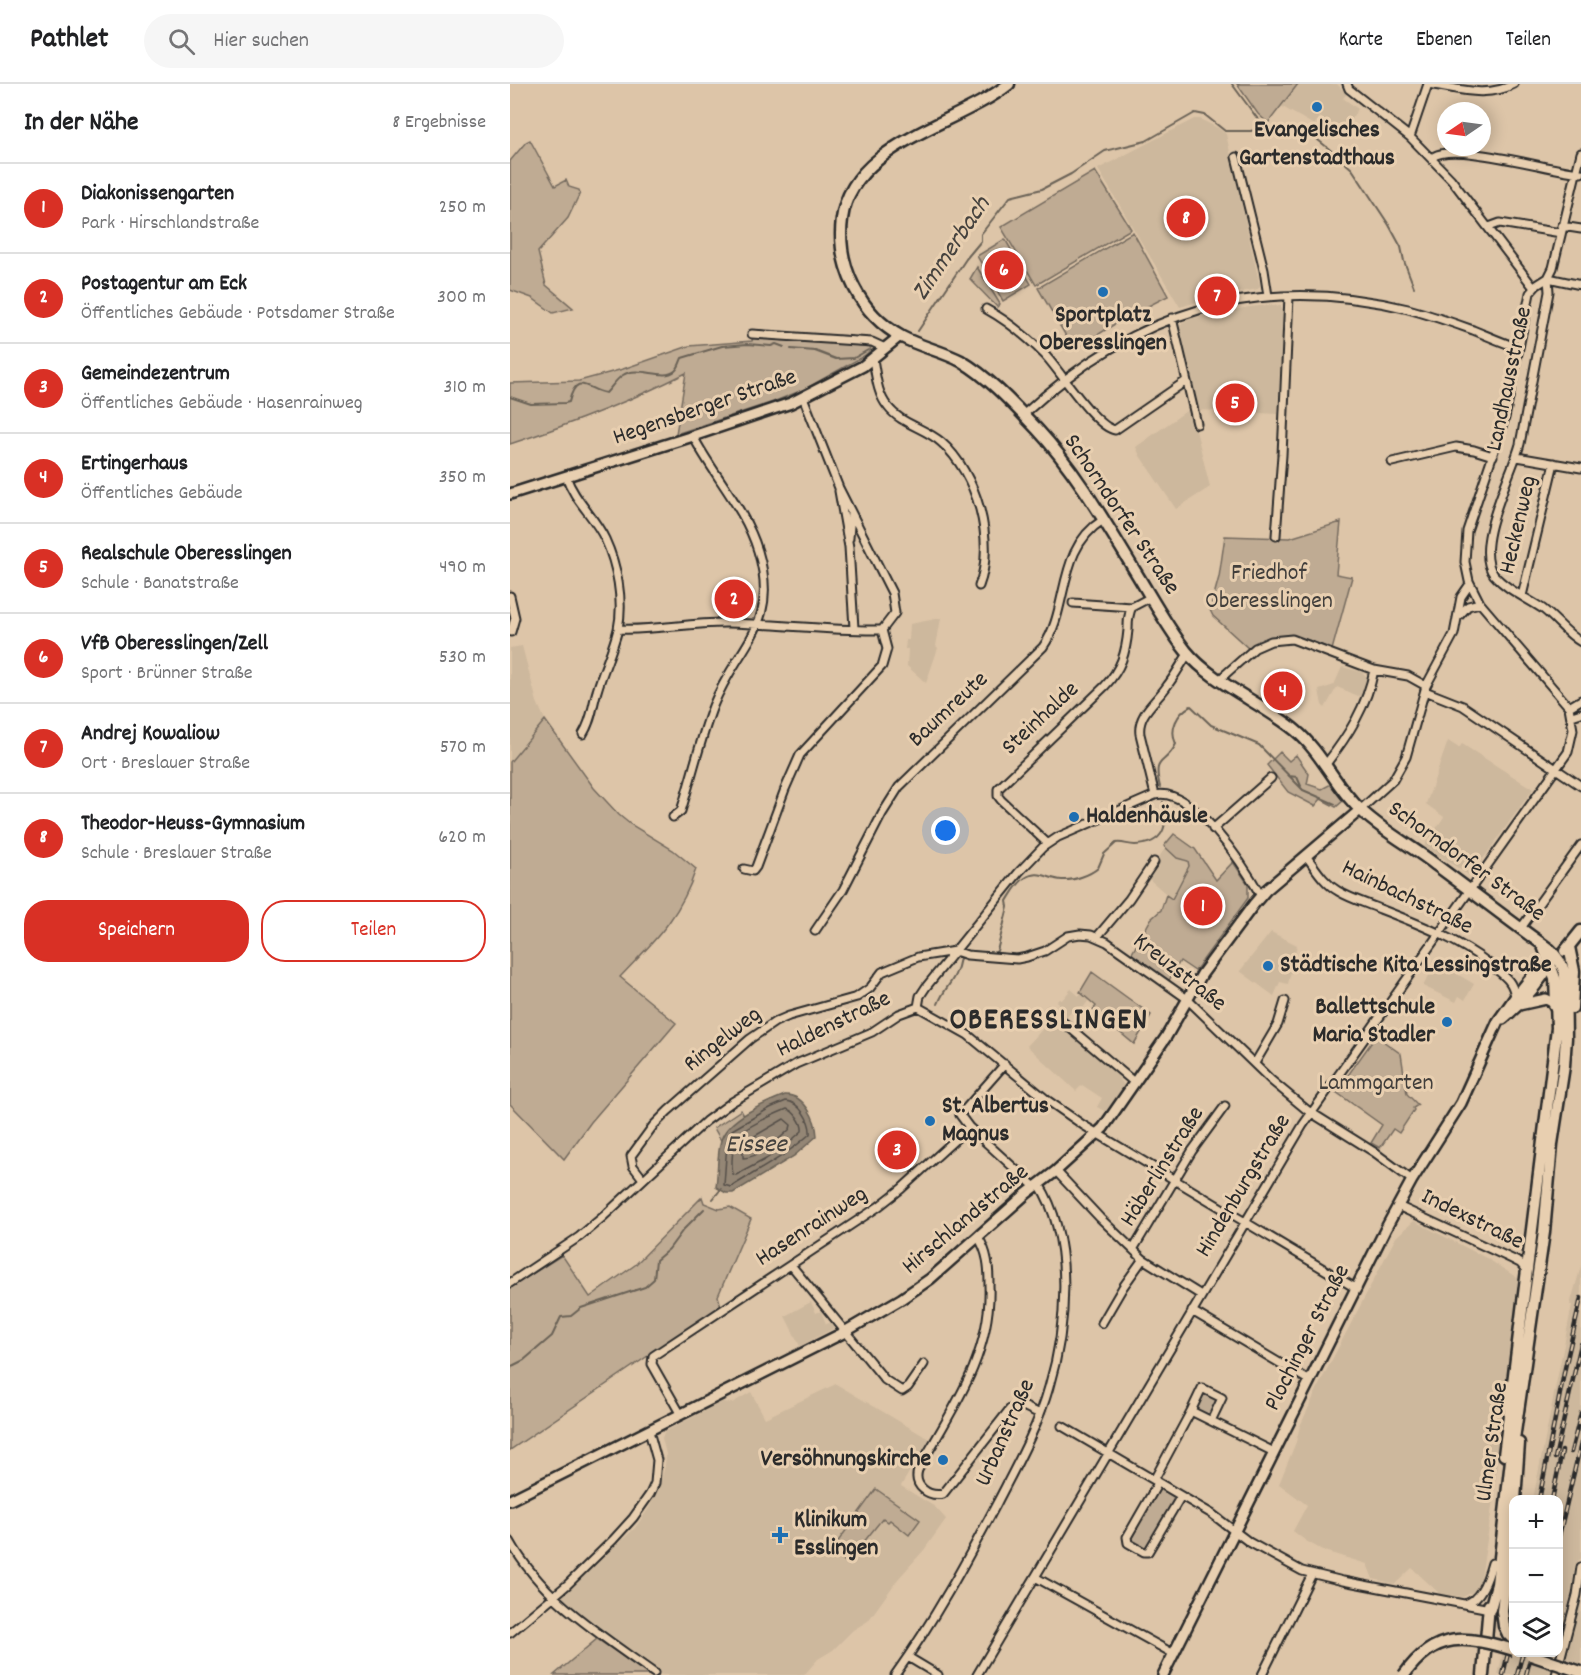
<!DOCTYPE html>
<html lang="de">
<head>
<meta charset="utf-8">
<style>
	body { margin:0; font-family:Dekko,sans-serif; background:#f6f6f6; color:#202124 }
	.controls { position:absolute; right:18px; bottom:18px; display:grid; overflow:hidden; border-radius:12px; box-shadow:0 3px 15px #0003 }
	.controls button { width:54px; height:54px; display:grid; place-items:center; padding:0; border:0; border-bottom:2px solid #e0e0e0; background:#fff; color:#202124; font:30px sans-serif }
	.compass { position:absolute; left:927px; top:18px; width:54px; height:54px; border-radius:50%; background:#fff; box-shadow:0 3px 15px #0003; rotate:257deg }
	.you { position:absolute; left:436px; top:747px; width:21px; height:21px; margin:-15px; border:4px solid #fff; border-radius:50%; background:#1a73e8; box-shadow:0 0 0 9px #1a73e833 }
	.badge { display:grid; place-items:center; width:39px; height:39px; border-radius:50%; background:#d93025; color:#fff; font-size:20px; font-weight:700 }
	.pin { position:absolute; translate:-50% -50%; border:3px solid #fff; box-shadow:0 2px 6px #0006 }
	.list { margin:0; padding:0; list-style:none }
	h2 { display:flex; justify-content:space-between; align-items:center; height:78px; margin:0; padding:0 24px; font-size:26px }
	h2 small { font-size:20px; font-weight:400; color:#757577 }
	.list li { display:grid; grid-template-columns:39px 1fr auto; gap:18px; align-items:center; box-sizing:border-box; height:90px; padding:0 24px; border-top:2px solid #e0e0e0 }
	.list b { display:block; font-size:22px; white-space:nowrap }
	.list p { margin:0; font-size:20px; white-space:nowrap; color:#757577 }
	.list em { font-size:20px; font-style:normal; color:#757577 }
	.actions { display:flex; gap:12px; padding:18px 24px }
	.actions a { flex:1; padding:14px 0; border:2px solid #d93025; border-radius:24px; text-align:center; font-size:21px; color:#d93025 }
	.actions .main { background:#d93025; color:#fff }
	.icon { flex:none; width:33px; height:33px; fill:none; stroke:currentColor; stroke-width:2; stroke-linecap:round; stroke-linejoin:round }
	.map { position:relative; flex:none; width:1071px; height:1591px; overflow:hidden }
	header { display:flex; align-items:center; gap:36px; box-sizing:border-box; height:84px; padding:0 30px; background:#fff; border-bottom:2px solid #e0e0e0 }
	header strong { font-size:28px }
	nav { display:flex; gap:33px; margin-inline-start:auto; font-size:21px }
	.search { width:420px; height:54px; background:#f6f6f6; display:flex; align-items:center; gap:15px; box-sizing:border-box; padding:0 21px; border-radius:33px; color:#757577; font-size:22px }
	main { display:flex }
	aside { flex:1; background:#fff }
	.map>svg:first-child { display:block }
	.built { fill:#cdb89d }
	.green { fill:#bfab93; stroke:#756b5f; stroke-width:1.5 }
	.water { fill:#948675; stroke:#6a6257; stroke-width:1.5 }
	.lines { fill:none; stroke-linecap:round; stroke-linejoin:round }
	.shore { stroke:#554f49; stroke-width:1.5 }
	.stream { stroke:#6a6257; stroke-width:2 }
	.minor-casing { stroke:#2b2b2b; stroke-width:11 }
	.tertiary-casing { stroke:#2b2b2b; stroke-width:14 }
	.secondary-casing { stroke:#2b2b2b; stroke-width:15 }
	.minor { stroke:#e8cfb0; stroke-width:7 }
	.tertiary { stroke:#e8cfb0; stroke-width:9 }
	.secondary { stroke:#e8cfb0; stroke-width:10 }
	.rail-casing { stroke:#2b2b2b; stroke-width:4.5 }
	.rail { stroke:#e8cfb0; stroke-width:2; stroke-dasharray:7; stroke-linecap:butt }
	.secondary-bridge-casing { stroke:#2b2b2b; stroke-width:15; stroke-linecap:butt }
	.secondary-bridge { stroke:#e8cfb0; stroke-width:10 }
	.poi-dot { fill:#1f6fb2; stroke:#e8cfb0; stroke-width:2 }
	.labels { text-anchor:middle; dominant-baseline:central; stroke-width:6; stroke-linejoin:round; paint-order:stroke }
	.poi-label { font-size:24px; font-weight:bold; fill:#2b2b2b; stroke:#e8cfb0; text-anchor:start }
	.street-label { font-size:24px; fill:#2b2b2b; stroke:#e8cfb0 }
	.park-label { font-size:24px; fill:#413e3b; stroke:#e8cfb0 }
	.water-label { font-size:26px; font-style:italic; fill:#45423e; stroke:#e8cfb0 }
	.district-label { font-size:30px; font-weight:bold; letter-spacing:1.5px; fill:#2b2b2b; stroke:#e8cfb0 }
</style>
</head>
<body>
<header>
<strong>Pathlet</strong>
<div class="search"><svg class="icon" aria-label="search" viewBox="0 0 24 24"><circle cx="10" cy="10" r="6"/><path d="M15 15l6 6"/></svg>Hier suchen</div>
<nav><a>Karte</a><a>Ebenen</a><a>Teilen</a></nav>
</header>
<main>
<aside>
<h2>In der Nähe<small>8 Ergebnisse</small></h2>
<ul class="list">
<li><span class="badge">1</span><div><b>Diakonissengarten</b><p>Park · Hirschlandstraße</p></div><em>250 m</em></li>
<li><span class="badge">2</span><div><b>Postagentur am Eck</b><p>Öffentliches Gebäude · Potsdamer Straße</p></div><em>300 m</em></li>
<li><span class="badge">3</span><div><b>Gemeindezentrum</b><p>Öffentliches Gebäude · Hasenrainweg</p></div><em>310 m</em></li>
<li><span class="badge">4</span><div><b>Ertingerhaus</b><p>Öffentliches Gebäude</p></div><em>350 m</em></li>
<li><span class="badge">5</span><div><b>Realschule Oberesslingen</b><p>Schule · Banatstraße</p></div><em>490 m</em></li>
<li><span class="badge">6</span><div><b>VfB Oberesslingen/Zell</b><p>Sport · Brünner Straße</p></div><em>530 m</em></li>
<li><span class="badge">7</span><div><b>Andrej Kowaliow</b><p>Ort · Breslauer Straße</p></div><em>570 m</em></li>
<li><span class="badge">8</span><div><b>Theodor-Heuss-Gymnasium</b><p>Schule · Breslauer Straße</p></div><em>620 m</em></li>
</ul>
<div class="actions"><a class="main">Speichern</a><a>Teilen</a></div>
</aside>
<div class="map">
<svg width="1071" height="1591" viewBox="0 0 1071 1591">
	<rect width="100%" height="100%" fill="#ddc5a8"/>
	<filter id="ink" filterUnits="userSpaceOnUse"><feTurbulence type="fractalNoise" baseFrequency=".0167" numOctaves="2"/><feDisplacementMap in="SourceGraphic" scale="12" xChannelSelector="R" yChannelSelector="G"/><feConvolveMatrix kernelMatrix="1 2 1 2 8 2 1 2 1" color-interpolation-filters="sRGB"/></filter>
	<g filter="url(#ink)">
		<path class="built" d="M788,0H827L837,10L833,14L848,25L831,49L810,33L804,41L771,22Z
			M684,35H690L708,44L716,50L750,202L748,205L704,213L670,223L588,85Z
			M760,221L771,222L773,228L768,330L688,326L684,338L700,403L666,425L630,372L626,363L679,325L685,314L670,244L671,240L679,235L739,223Z
			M431,534L426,562L428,564L416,599L397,582L398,565H395L396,556H399L400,540Z
			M12,562L27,618L35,636L0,678V564Z
			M832,583L852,588L856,592L858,599L853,614L827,603L815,624L812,621L809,606L824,601Z
			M938,657L949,664L952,660L1023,705L963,789L959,791L914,762L934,733L916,720Z
			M656,763L667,774L678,777L680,782L662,815L639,795L649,782L647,776Z
			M761,848L787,861L778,900L770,898L764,912L730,887Z
			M927,878L964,900L955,916L949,912L946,918L913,902Z
			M561,905L569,912L572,910L579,916L573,924L570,923L565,929L562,927L555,935L544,926L549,919L547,917L549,915L552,916Z
			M538,939L555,947L604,987L614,1001L596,1028L587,1023L592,1014L572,1001L566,1007L517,962Z
			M904,1137L978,1175L1009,1195L981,1430L971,1494L964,1507L953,1513L930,1510L902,1484L885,1500L863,1495L857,1480L814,1467L796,1457L783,1447L797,1421L769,1400L786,1358L790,1342L811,1297L886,1153Z
			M1071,1182V1474L1065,1481L1061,1509L1049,1560L1048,1416L1023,1415L1062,1221H1060Z
			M301,1218L306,1229L311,1227L316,1240L323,1238L326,1243L290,1262L275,1232Z
			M326,1300L419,1355L391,1402L425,1423L436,1435L414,1466L388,1495L358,1537L343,1546L323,1566L308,1575L294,1591H152L82,1543L52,1517V1512L125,1444L139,1424L148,1406L155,1382L156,1370L152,1354L154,1348L212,1318L222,1319L241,1308L255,1334Z
			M1071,1514V1591H1051L1057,1567Z
			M1003,1524L1004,1568L1046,1569L1041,1591H988Z"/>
		<path class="green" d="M727,0H788L758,39L748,30Z
			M20,56L45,102L56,96L59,103L69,106L70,109L58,134L28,168L36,201L63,224L43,229L22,214L0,206V77L16,58Z
			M585,87L621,145L526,201L491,143Z
			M623,148L658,212L611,236L564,266L528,204Z
			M495,155L521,200L493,217L467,172Z
			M467,183L490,220L487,223L460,195Z
			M243,252L359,260L361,266L354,272L295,305L263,318L166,350L176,289C119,318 61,340 0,360V299L69,297L113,285L179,262L242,257Z
			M831,438L826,490L842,493L822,566C791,550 770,547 738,564L703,532L700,526L709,493L715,452L780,454Z
			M35,636L84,704L109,731L120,740L163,766L186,785C170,834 144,857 110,893L166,939L81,1038L54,1075L0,1020V678Z
			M770,668L779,677L786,671L799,690L797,700L812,705L823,699L834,716L826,723L811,715L805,722L778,708L757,681Z
			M664,750L685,765L706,796L723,778L738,800V814L685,887L670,877L658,898L621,871L641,835L651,826L656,811L662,815L679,782L678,777L667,774L654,762Z
			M582,888L641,931L624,960L583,926L586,922L570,908Z
			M866,952L891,970L897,1010L908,1021L903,1024L904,1026L889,1049L883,1045L870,1064L861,1059L872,1041L826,1008Z
			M231,1026L249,1059L222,1076L204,1044Z
			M192,1113L194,1119L209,1125L220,1123L241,1135L208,1212L211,1222L0,1366V1204L52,1171L80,1213L125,1181Z
			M694,1307L710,1315L701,1333L685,1326Z
			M649,1403L667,1414L637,1467L618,1456Z
			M366,1405L410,1436L399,1451L380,1436L378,1438L373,1434L337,1479L321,1467Z
			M87,1555L140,1591H44Z"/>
		<path class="water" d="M275,1011C294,1010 306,1035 307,1052L284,1072L223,1109H216L206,1103C208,1088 207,1070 211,1056C218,1034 255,1019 275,1011Z"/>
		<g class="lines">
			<path class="shore" d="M276,1017C289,1018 301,1037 300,1050C273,1074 251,1084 221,1103L214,1101L217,1058L222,1046L260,1024Z
				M277,1025C284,1027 293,1039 292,1047L275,1062L256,1075L226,1091L223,1090C221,1081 222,1062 227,1053C234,1043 265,1030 277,1025Z
				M274,1035L281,1041L280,1045C268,1056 249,1074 233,1074V1062L236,1057Z"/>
			<path class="stream" d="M722,0L747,34L757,44
				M408,247L456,175L471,157V150L500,113L532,105L561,90L595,67L636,57L685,29L695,31L715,47H740L757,44L766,48L780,47L803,52L818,64L842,85L879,141L891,163L894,177L904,203
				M281,265L305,267L326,275L344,274L358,266
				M0,313L21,320L55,319L59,318C67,286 78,307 96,309C102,303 106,295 113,291C129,281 153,297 165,287C169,284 170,278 172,274L212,262L238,260L261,262L266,260L274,263
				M779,692L787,693L791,702
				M650,703C642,671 655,683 666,660C659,645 667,629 681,622L701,641L749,661L793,706L825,720
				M456,867L484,869L487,867L498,823L497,817C502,809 507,799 515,794C529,785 538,795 552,796C563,797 580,791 588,784L594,770L606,759C613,758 618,761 625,761C654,760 659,742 653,718
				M428,920C436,900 446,898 450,874
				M203,1115L211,1105
				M0,1286L2,1282L14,1276L42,1252L51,1233L61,1232L71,1224L135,1203L144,1195L146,1176L159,1165L173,1146L194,1125"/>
			<defs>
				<path id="minor" d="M837,0L839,5L900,53L941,95L1024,204
					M918,0C946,4 977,15 1004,0
					M900,53L918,0
					M1071,69L1043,184L1038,194L1039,208L1010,360C1002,391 962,463 984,491C997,506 1017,514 1033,525C1046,535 1057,550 1071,558
					M726,73L754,186L758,212
					M922,74C940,56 1042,87 1071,89
					M1052,142L1071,145
					M979,143L990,139L1051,149
					M476,225C498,237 518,254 535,271C551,288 585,343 605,346L676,297
					M662,234L687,340
					M242,250L362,258L375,264
					M363,275C366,291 367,310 378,323C391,340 415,344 431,358C467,389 486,458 469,502
					M293,313L329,404L382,509L385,529L372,546
					M513,331C625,227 748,188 898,225C920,231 941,238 963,246C978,252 993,259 1009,264
					M1007,373L1071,384
					M882,378L946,363L964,366L983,372
					M56,392C64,416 84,432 95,455C107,481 114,516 108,545C103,566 93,586 87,607C82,623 82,636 73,650
					M329,407L339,463L344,544
					M766,452L772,371L779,212
					M339,454L341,429
					M0,512L5,534L1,548
					M1012,512L1044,379
					M563,519L622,523L641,513
					M949,532L958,522L970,519
					M108,545C144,547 182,538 219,539C270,540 321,547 372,546
					M710,595L745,564L761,557L782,555L864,586L898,592L916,602
					M915,607L953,622L1071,702
					M1059,623L1071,616
					M1062,632L1071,629
					M816,680C838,652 857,622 864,586
					M645,711L630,650C627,630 647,617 657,602C665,592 671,580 678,570
					M850,726L883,696L896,673L916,602L944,550L951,513L960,500
					M163,733L171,727C182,692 190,656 203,622C227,561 271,542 248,467C235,424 203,391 183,352
					M703,745L761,694
					M537,759L491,716L488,712V705L595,602C611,585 616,569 618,546C618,538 618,530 622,523
					M797,773C806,785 814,799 828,807C841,815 856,819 870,825C909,840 948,855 981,881C993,891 1003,896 1005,913
					M234,785L243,787L246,783L275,705L290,671L372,582L377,565L372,546
					M1011,844L1071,761
					M305,847L333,806L372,730L389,703L533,563C560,525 546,465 593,436
					M587,853L619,815L644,778
					M408,923L458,951L537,1016L573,1041L847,1205
					M408,923L410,912L416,903L509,788L533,763L548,753L645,711C683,702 735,783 751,812
					M532,936L540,927L625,999
					M745,979L768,940L775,917
					M459,1043L525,1103
					M546,1087L590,1134L633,1175L691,1211
					M133,1095L123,1082L121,1072L143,1042L158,1027L240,955L265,938L279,932L347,913L360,904L372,888L408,873L445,867L457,871L507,875L517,873L535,867L558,852L570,850L581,851L597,858L676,914L762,997L797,1026L864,1068L902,1096
					M888,1122L1002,1175L1010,1179L1016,1186
					M468,1153C478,1168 479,1184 479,1201C482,1272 441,1327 408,1386C403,1402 418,1413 433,1410L500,1325L513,1322L530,1330
					M624,1164L682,1067L715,1022
					M281,1181L375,1296L392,1307L398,1303L414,1280
					M0,1199L69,1153L94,1132L196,1037L222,1018L286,980L362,948L389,930L408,923
					M682,1227L800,1297
					M592,1239L613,1203L633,1175
					M681,1327L692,1304L712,1314L701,1337
					M171,1331L142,1280L143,1272L368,1123L391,1105L459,1043L450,1031L495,980
					M552,1342L702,1430L739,1458L792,1487L833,1497L980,1525
					M644,1396L681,1327L764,1368
					M648,1399L617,1453L618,1459L634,1468H638L671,1412
					M0,1457C33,1516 91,1551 144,1589
					M525,1493L664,1570
					M955,1520C971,1516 978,1494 982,1479
					M0,1549L57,1501L103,1456L123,1434L140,1410L145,1399L147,1376L139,1347
					M398,1573L428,1591
					M385,1591C424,1537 456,1478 487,1419C506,1382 528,1343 539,1303C557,1243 564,1155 529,1100
					M467,1591L793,1041L1058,668L1063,646L1059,623L970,519L959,497L955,478L957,447L995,334L1020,209L1027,201L1038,194L1071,201
					M752,1591L802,1490
					M1046,1591L1067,1511L1071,1483"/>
				<path id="tertiary" d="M0,410L183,352L281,319L353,282L390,252
					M1009,921L1036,915L1042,918L1047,926
					M993,935C1012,919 1029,901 1041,879
					M0,1416L331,1250L391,1215L420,1195L516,1110L546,1087L593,1044L656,953L692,890L744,820L756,806L850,726
					M653,1591L876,1144L902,1096L951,1019L988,937L1005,913L1027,886L1041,879"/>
				<path id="secondary" d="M499,0C447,41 341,60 332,135C326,182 350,230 392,253C411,263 432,267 451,277C480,294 504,321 527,345C566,387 595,438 625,487C641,513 657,543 676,567C702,599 752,619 785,646C813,669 826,705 854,729C876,749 903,763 926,781C964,809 1001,838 1039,865C1047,872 1052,879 1055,890L1056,954L1054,982L1042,1060L1034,1148L1001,1376L987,1500L980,1525
					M1059,863L1064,887L1062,924
					M1055,867L1071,847
					M994,1371L1047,944L1045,894L1033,862
					M1005,1416L1009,1359
					M998,1550L994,1542L992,1527L1004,1423
					M973,1591L979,1521"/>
			</defs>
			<use href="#minor" class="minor-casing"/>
			<use href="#tertiary" class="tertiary-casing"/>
			<use href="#secondary" class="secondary-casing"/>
			<use href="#minor" class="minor"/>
			<use href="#tertiary" class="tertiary"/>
			<use href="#secondary" class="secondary"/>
			<defs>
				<path id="rail" d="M1061,1368L1071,1329
					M1045,1374L1071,1260
					M1029,1416L1055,1284L1071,1214
					M1042,1416L1052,1367
					M1048,1456L1071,1359
					M993,1591L1004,1543
					M1007,1591L1013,1568
					M1016,1591L1022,1568"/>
			</defs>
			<use href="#rail" class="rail-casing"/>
			<use href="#rail" class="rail"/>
			<defs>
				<path id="secondary-bridge" d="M998,1550L1004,1556
					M1021,1571L1071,1588
					M894,1591C926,1546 956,1552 1004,1566"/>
			</defs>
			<use href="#secondary-bridge" class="secondary-bridge-casing"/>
			<use href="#secondary-bridge" class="secondary-bridge"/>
		</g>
	</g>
	<g class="poi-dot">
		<circle cx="807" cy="23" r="6"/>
		<circle cx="593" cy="208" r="6"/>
		<circle cx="564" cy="733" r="6"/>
		<circle cx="758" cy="882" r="6"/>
		<circle cx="937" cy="938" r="6"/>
		<circle cx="420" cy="1037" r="6"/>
		<circle cx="433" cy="1376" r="6"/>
		<path d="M267 1442h6v6h6v6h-6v6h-6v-6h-6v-6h6z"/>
	</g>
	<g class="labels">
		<g class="poi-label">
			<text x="807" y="47" text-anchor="middle">Evangelisches<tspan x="807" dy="28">Gartenstadthaus</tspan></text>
			<text x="593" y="232" text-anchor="middle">Sportplatz<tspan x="593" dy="28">Oberesslingen</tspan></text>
			<text x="576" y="733">Haldenhäusle</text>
			<text x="770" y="882">Städtische Kita Lessingstraße</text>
			<text x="925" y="924" text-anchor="end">Ballettschule<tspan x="925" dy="28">Maria Stadler</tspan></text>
			<text x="432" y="1023">St. Albertus<tspan x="432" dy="28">Magnus</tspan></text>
			<text x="421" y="1376" text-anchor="end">Versöhnungskirche</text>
			<text x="284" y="1437">Klinikum<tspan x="284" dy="28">Esslingen</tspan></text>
		</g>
		<g class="street-label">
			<text transform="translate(1000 295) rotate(-78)">Landhausstraße</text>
			<text transform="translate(195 324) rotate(-19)">Hegensberger Straße</text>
			<text transform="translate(611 431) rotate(56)">Schorndorfer Straße</text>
			<text transform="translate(1009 441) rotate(-77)">Heckenweg</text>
			<text transform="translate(439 626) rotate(-43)">Baumreute</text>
			<text transform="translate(531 635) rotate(-43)">Steinhalde</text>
			<text transform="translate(956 778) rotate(36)">Schorndorfer Straße</text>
			<text transform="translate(897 814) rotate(26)">Hainbachstraße</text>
			<text transform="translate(669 889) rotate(38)">Kreuzstraße</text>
			<text transform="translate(324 941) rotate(-26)">Haldenstraße</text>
			<text transform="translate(213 956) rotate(-38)">Ringelweg</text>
			<text transform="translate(653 1083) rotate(-58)">Häberlinstraße</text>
			<text transform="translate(734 1102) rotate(-59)">Hindenburgstraße</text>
			<text transform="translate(456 1136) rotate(-40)">Hirschlandstraße</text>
			<text transform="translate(962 1136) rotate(26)">Indexstraße</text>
			<text transform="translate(302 1143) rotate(-33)">Hasenrainweg</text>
			<text transform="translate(798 1254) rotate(-63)">Plochinger Straße</text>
			<text transform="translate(496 1349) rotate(-66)">Urbanstraße</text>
			<text transform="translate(983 1358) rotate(-82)">Ulmer Straße</text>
		</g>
		<g class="park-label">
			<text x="759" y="490">Friedhof<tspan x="759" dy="28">Oberesslingen</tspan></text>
			<text x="866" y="1000">Lammgarten</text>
		</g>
		<g class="water-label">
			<text transform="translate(442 165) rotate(-56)">Zimmerbach</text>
			<text x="246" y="1061">Eissee</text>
		</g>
		<g class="district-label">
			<text x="539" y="938">OBERESSLINGEN</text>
		</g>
	</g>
</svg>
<div class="controls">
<button>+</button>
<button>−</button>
<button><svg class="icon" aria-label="layers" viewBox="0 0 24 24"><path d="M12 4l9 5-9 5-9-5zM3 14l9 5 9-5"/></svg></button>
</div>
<svg class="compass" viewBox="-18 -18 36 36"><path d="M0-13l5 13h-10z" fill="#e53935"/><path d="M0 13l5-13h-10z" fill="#757577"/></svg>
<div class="you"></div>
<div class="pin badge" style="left:693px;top:822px">1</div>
<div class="pin badge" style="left:224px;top:515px">2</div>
<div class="pin badge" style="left:387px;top:1066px">3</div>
<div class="pin badge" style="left:773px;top:607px">4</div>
<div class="pin badge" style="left:725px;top:319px">5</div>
<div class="pin badge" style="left:494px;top:186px">6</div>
<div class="pin badge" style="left:707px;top:212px">7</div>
<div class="pin badge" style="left:676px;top:134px">8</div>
</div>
</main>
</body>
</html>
